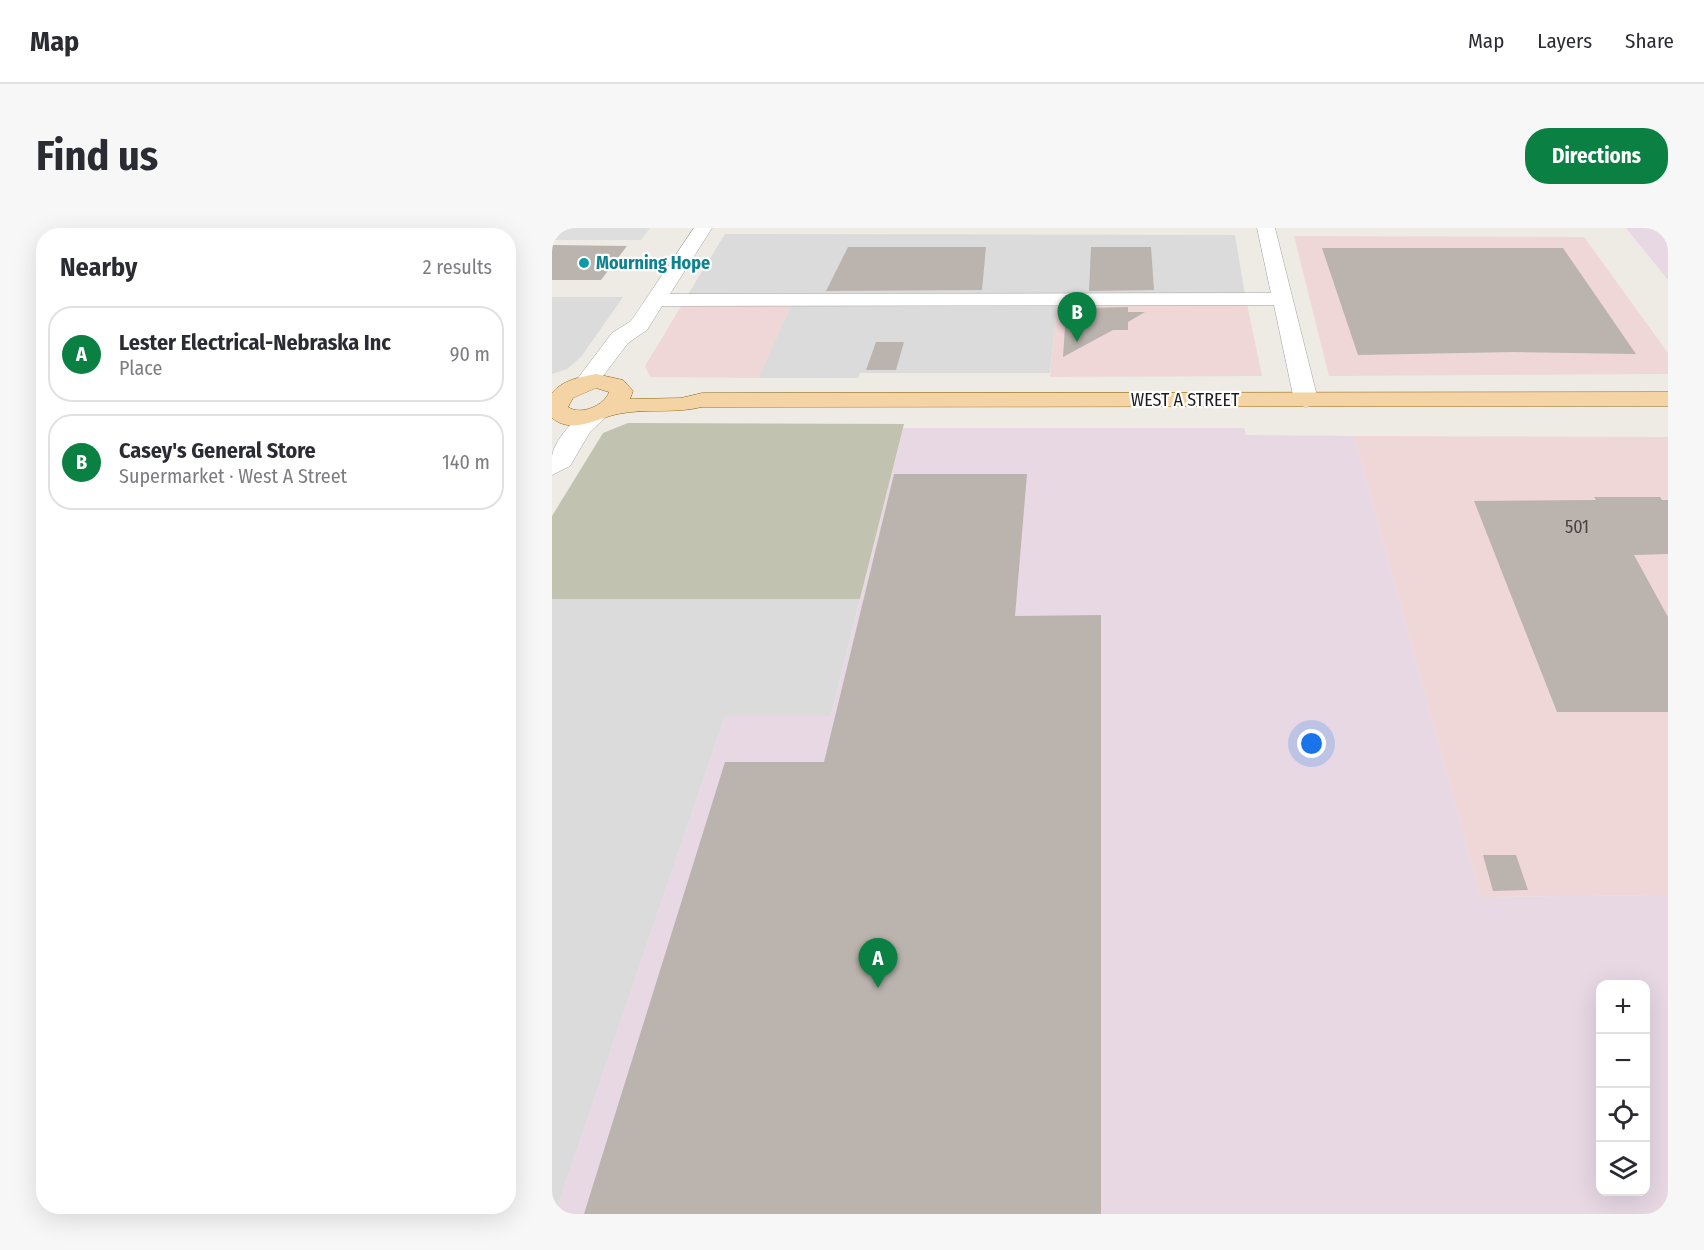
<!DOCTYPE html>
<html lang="en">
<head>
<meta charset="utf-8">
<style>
	body { margin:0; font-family:"Fira Sans Condensed",sans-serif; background:#f7f7f7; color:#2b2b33 }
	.controls { position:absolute; right:18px; bottom:18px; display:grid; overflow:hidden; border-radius:12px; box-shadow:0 6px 24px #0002 }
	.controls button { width:54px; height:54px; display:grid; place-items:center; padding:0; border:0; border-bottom:2px solid #e1e1e2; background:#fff; color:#2b2b33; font:30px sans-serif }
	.you { position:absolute; left:760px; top:516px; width:21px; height:21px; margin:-15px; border:4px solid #fff; border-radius:50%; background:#1a73e8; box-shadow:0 0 0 9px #1a73e833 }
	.badge { display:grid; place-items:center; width:39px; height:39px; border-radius:50%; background:#0b8043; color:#fff; font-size:20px; font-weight:700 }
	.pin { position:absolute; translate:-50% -50px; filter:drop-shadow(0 2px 3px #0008) }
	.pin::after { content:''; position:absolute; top:32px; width:21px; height:18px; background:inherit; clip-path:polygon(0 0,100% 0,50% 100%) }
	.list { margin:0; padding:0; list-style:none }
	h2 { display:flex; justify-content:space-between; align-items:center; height:78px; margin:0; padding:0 24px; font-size:26px }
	h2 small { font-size:20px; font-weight:400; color:#7c7c81 }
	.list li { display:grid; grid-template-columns:39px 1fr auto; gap:18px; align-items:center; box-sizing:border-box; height:96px; margin:0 12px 12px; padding:0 12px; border:2px solid #e1e1e2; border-radius:24px }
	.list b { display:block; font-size:22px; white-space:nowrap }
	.list p { margin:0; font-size:20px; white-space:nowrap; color:#7c7c81 }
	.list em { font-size:20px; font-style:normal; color:#7c7c81 }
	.icon { flex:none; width:33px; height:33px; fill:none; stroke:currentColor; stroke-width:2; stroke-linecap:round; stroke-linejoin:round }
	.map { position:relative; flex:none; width:1116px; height:986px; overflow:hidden; border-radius:24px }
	header { display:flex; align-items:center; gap:36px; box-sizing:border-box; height:84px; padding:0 30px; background:#fff; border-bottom:2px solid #e1e1e2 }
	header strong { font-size:28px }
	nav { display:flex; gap:33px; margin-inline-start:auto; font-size:21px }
	.intro { display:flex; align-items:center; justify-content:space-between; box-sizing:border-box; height:144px; padding:0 36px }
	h1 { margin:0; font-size:42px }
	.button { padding:15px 27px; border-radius:24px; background:#0b8043; color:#fff; font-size:21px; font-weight:700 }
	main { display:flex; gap:36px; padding:0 36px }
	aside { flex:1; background:#fff; border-radius:24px; box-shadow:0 6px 24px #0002 }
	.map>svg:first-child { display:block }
	.residential { fill:#dcdbdb }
	.commercial { fill:#eed7d6 }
	.industrial { fill:#e7d8e4; fill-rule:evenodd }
	.construction { fill:#c2c2b1 }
	.parking { fill:#dedede }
	.building { fill:#bbb4ae }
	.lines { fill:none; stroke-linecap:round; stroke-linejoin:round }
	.minor-casing { stroke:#a2a2a2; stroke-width:1 }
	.major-casing { stroke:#8c650d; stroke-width:1 }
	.minor { fill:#fff; fill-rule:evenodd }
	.major { fill:#f4d4a5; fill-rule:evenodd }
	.culture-dot { fill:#0f9aa8; stroke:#fff; stroke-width:2 }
	.labels { text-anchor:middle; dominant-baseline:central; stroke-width:4.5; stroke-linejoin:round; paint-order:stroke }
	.far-culture-label { font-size:18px; font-weight:bold; fill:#0d838f; stroke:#fff; text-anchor:start }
	.far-street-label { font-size:18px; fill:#1e1e1e; stroke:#fff }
	.number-label { font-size:18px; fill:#454442 }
</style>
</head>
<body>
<header>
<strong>Map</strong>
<nav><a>Map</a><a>Layers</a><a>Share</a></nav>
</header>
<div class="intro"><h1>Find us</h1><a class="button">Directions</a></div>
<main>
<aside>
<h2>Nearby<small>2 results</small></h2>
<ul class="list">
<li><span class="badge">A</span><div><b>Lester Electrical-Nebraska Inc</b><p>Place</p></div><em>90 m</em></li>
<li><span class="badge">B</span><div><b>Casey's General Store</b><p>Supermarket · West A Street</p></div><em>140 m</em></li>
</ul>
</aside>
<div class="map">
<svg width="1116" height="986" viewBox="0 0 1116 986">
	<rect width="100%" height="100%" fill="#eeebe5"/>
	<path class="residential" d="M173,6L683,7L693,67L135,68Z
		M0,69H71L29,129L15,141L0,146Z
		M240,75H505L498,145H308L306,150H206Z
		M0,371H308L279,488H173L3,986H0Z"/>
	<path class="commercial" d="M742,8L1032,9L1116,125V146L777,148Z
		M131,75H240L206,150L98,149L93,138Z
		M505,75L695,76L710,148L498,149Z
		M802,208L1116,209V667L929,669Z"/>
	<path class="industrial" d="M1074,0H1116V52Z
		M351,200H692L694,207L802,208L929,669L1116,667V986H3L173,488H279ZM1048,756H1094V964H1048Z"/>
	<path class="construction" d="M76,195L352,196L308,371H0V288L51,205Z"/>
	<path class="parking" d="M0,0H98L89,12H0Z"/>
	<path class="building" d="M0,17L75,18L49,52H0Z
		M296,19H434L430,62L274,63Z
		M539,19H599L602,62L537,63Z
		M770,20H1011L1084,126L962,124L806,127Z
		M576,79V84H593L576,94V102H561L511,129L514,84H537V80Z
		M324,114H352L344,142H314Z
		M342,246H475L463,388L549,387V986H32L173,534H272Z
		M1042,269H1108L1110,272H1116V326L1082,327L1116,389V484H1005L922,273L1044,272Z
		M931,627H964L976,662L941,663Z"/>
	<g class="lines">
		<defs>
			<path id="minor" d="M142,0H160L118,66L719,65L705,0H723L766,172L762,177L754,179L746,177L742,172L722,77L110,78L95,102L76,115L42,160H26L22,155L26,150L60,105L79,93Z
				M45,179L54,181L57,186L38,204L18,238L0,247C0,241 0,234 0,228C3,210 28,183 45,179Z"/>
			<path id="major" d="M44,146L71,152L81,163L78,171L129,170L150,165L1116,164V178L150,179C122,186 94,180 66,186C45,190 21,207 0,190V165C11,152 27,149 44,146ZM44,160L57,164C53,177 29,188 16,179L21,170Z"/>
		</defs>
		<use href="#minor" class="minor-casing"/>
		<use href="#major" class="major-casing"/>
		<use href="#minor" class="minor"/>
		<use href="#major" class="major"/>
	</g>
	<circle class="culture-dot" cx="32" cy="35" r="6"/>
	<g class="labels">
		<g class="far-culture-label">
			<text x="44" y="35">Mourning Hope</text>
		</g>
		<g class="far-street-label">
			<text x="633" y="172">WEST A STREET</text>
		</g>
		<g class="number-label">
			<text x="1025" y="299">501</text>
		</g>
	</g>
</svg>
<div class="controls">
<button>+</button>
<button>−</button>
<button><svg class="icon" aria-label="locate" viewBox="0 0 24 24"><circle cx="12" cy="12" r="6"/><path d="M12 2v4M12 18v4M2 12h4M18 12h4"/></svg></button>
<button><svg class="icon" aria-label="layers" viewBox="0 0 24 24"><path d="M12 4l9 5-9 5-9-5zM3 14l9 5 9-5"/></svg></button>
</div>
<div class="you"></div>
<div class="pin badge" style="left:326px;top:760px">A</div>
<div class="pin badge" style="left:525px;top:114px">B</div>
</div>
</main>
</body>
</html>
